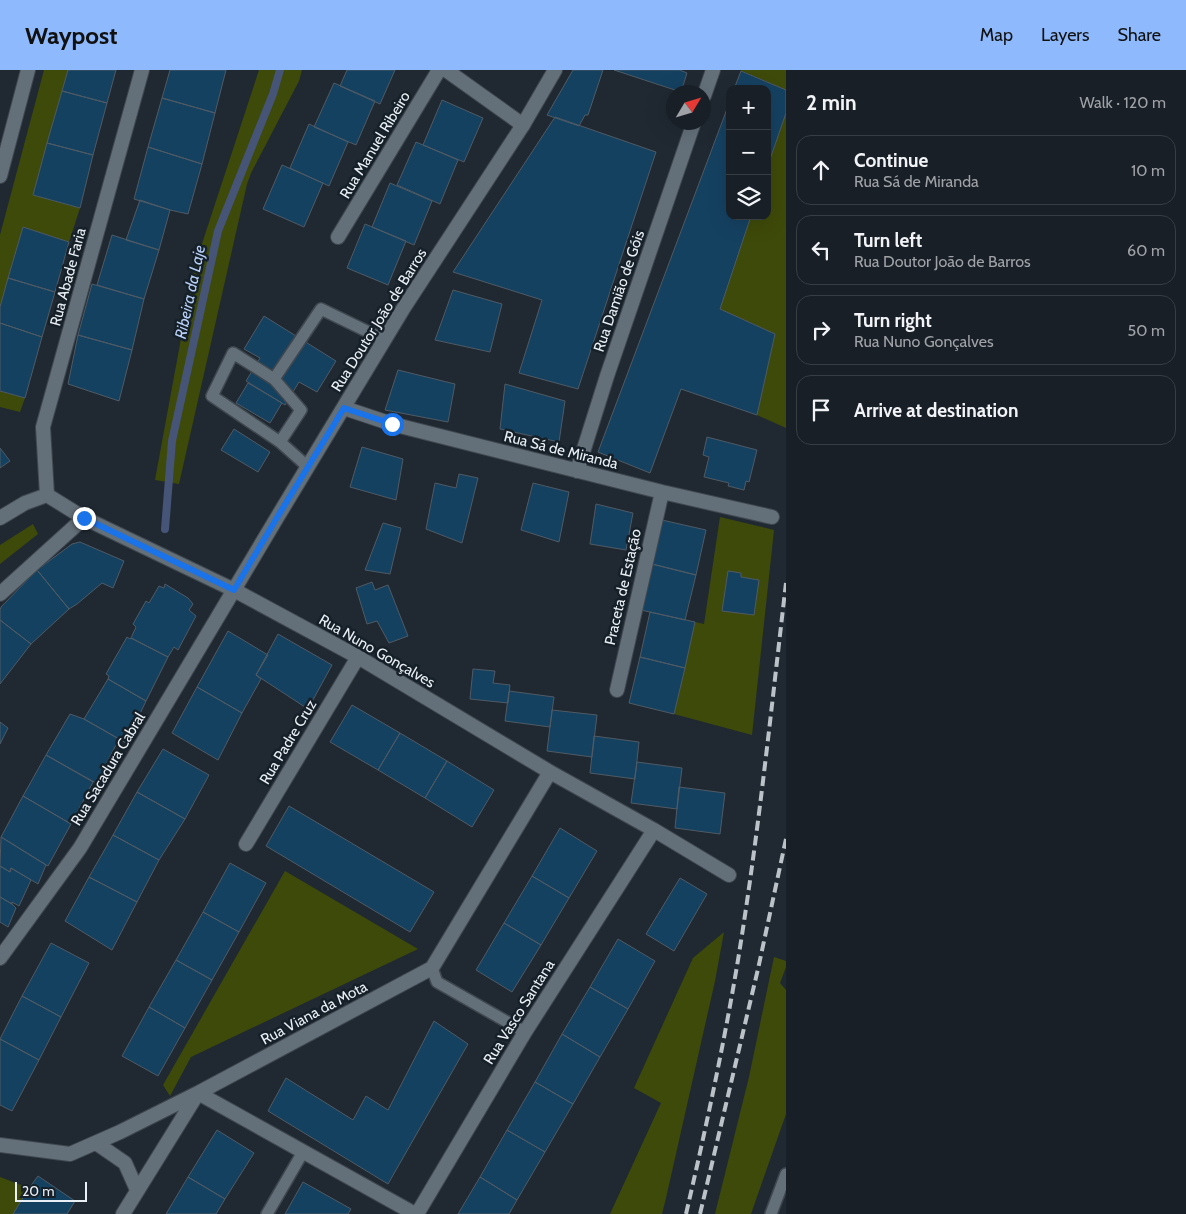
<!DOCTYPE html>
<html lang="en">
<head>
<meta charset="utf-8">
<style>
	body { margin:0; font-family:Cabin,sans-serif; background:#21272e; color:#f1f3f6 }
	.controls { position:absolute; right:15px; top:15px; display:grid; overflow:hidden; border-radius:10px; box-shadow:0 5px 20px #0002 }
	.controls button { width:45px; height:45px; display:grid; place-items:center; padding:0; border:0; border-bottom:1px solid #363d43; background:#181f26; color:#f1f3f6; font:25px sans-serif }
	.compass { position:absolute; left:666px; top:15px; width:45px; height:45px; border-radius:50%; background:#181f26; box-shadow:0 5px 20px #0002; rotate:52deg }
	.scale { position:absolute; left:15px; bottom:12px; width:72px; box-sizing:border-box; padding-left:5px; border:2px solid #e9eff5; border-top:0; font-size:14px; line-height:18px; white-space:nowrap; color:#e9eff5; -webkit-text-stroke:4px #162028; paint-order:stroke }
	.stop { position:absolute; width:15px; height:15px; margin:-11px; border:4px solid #1a73e8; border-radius:50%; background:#fff }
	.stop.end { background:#1a73e8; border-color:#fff; box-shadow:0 1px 5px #0008 }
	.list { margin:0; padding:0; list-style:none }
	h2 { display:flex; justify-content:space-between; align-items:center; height:65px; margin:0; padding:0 20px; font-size:21px }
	h2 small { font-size:16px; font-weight:400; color:#9fa2a7 }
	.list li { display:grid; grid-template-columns:32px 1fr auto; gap:15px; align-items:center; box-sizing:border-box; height:70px; margin:0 10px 10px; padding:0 10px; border:1px solid #363d43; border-radius:15px }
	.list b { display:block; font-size:19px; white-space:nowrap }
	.list p { margin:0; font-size:16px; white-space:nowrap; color:#9fa2a7 }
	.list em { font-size:16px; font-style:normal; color:#9fa2a7 }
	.icon { flex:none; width:28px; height:28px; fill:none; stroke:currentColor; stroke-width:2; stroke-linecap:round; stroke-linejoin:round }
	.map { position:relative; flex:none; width:786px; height:1144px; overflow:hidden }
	header { display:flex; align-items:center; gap:30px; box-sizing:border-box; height:70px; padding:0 25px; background:#8eb9fd; color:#111 }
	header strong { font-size:24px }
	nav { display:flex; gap:28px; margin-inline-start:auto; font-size:18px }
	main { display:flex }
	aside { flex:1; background:#181f26 }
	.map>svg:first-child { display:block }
	.green { fill:#3e4a09 }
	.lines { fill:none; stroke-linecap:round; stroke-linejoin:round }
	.stream { stroke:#465478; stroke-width:8 }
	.building { fill:#154161; stroke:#4f5a64 }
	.service-casing { stroke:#3f474e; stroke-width:14 }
	.minor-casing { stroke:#3f474e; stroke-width:16 }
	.tertiary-casing { stroke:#3f474e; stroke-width:16 }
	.service { stroke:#636f79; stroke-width:11 }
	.minor { stroke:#636f79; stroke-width:14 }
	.tertiary { stroke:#636f79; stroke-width:14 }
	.rail { stroke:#bbc2c8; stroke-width:4; stroke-dasharray:10 5; stroke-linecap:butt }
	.route { stroke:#1a73e8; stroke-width:6 }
	.labels { text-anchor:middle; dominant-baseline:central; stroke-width:5; stroke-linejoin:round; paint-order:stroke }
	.street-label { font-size:15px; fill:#e9eff5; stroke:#162028 }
	.water-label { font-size:16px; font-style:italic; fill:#b8d0f7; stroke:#162028 }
</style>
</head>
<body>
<header>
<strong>Waypost</strong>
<nav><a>Map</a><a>Layers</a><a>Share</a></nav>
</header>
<main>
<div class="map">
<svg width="786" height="1144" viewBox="0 0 786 1144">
	<rect width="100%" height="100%" fill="#202932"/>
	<path class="green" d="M44,0H68L33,125L80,138L69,172L23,157L0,237V165Z
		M259,0H302L299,11L251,103L247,114L179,414L155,410L194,198Z
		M740,0H786V20Z
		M786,43V358L757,345L775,264L720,239L751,146H767V98Z
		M0,321L25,328L20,342L0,337Z
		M720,447L774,460L752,665L674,644L695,552L704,554Z
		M33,454L38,464L0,494V475Z
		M285,801L418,879L191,987L170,1026L163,1015Z
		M724,862L715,911L666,1128L662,1144H610L661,1033L634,1018L693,888Z
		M774,887L786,891V897L780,913L786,920V1044L751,1144H715L749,1007Z
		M0,1107L29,1118L13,1144H0Z"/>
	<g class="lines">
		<path class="stream" d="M165,459L172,371L218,161L273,24L280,0"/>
	</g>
	<path class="building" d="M68,0H116L107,33L62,21Z
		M170,0H226L215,43L162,28Z
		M347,0H395L380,34L340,16Z
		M573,0H603L588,45H585L579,56L547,45Z
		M614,0H680L687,3L681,22Z
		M741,1L786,20V43L767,98V19H734Z
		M334,13L375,31L356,75L314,57Z
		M62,21L107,33L93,85L47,73Z
		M162,28L215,43L202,94L148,77Z
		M442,30L483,48L464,92L423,75Z
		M730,31V146H751L720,239L775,264L757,345L681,319L650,403L598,382Z
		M555,47L656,82L578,319L519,303L542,230L453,202Z
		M309,54L348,72L329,116L290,98Z
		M416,72L458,90L440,134L397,115Z
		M47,73L93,85L80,138L33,125Z
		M148,77L202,94L188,144L170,140L134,129Z
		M282,95L323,113L304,157L263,139Z
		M390,113L432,131L414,175L372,157Z
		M140,130L170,140L159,180L126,170Z
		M365,154L406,171L388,215L347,198Z
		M23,157L69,172L55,222L8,208Z
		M112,165L159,180L144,229L97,215Z
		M8,208L55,222L42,267L0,253V237Z
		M92,214L144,229L132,280L78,265Z
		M453,220L502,234L490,282L435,270Z
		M264,246L336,291L317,322L299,312L285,335L246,311L260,288L244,279Z
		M0,253L42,267L25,328L0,321Z
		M78,265L132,280L119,331L68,314Z
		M398,300L455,314L448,352L385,340Z
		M248,313L282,333L270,353L236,333Z
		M505,314L565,331L559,372L500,359Z
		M234,359L270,382L258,402L221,380Z
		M707,367L757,380L749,412L746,411L744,420L728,416L729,413L704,407L709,387L703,385Z
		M362,377L403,389L396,430L350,417Z
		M0,378L10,391L0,398Z
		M459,404L478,408L462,473L426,459L435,413L456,418Z
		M533,413L569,422L559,472L521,460Z
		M596,434L633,443L626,480L590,474Z
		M662,450L706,460L696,505L652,494Z
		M383,453L401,458L390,504L365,500Z
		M80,472L124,491L113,518L102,513L77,534L69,539L37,500L72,474Z
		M652,494L696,505L685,550L641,540Z
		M37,500L69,539L31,574L0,550V540L1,537Z
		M728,501L741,503V507L759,510L754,545L722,541Z
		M372,512L375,520L388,515L408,566L389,573L377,551L367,554L356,518Z
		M165,514L188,528L193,534L189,540L196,546L178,580L174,577L168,587L131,568L136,557L133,554L146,531L149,533L159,516L164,518Z
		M650,542L695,552L685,598L640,587Z
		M0,550L31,574L0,614Z
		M228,561L268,585L256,605L261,609L242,643L197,617Z
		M278,564L332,595L308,639L256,605Z
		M127,567L130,569L131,568L168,587L146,631L108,609L109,606L106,604Z
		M640,587L685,598L674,644L629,633Z
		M473,599L495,601L493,613L510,615L508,633L470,629Z
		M108,609L146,631L126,673L84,649Z
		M197,617L242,643L218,690L172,663Z
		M509,621L554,627L550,657L505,651Z
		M352,635L400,663L378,700L330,672Z
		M552,640L597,645L592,687L547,681Z
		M70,644L84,649L119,669L96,713L46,685Z
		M0,652L8,658L0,674Z
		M400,663L447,691L425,728L378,700Z
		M594,666L639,672L635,709L590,703Z
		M163,679L209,705L185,749L137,722Z
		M46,685L93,712L71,754L23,726Z
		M447,691L494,720L472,757L425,728Z
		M637,692L682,698L677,739L631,733Z
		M679,717L725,723L720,764L675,758Z
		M137,722L185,749L159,790L113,765Z
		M23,726L71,754L48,796L1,767Z
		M289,736L434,822L410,862L266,776Z
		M560,758L597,781L569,828L532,806Z
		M113,765L159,790L137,832L89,807Z
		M1,767L46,795L38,814L11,798L10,802L0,796Z
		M230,793L266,813L239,862L203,842Z
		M0,796L10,802L11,798L31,810L19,836L12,832V834L0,827Z
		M532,806L569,828L541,875L504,853Z
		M89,807L137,832L112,880L65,851Z
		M680,808L707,824L674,881L646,864Z
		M0,827L12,834L16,838L8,857L0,852Z
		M203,842L239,862L212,910L176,890Z
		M504,853L541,875L512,922L476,900Z
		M618,869L655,891L628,939L590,917Z
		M51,873L89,893L61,947L22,926Z
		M176,890L212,910L185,958L149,937Z
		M590,917L628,939L600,987L562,964Z
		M22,926L61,947L39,990L0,969Z
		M149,937L185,958L158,1006L122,986Z
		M434,951L468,974L388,1114L268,1041L286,1008L353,1050L366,1026L388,1040Z
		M562,964L600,987L573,1034L535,1012Z
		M0,969L39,990L12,1041L0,1035Z
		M535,1012L573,1034L545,1082L507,1060Z
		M217,1060L254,1083L225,1129L188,1107Z
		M507,1060L545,1082L517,1130L480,1107Z
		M38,1106L75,1131L67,1144H13L29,1118Z
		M188,1107L225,1129L216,1144H166Z
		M480,1107L517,1130L509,1144H458Z
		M303,1112L351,1139L348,1144H285Z"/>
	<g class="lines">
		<defs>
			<path id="service" d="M274,309L321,239L385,270
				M280,372L212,326L233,283L274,309L301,340L280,372L308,397
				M432,898L437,912L525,962
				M267,1144L303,1082
				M771,1144L786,1104"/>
			<path id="minor" d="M446,0L523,55
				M704,26L713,0
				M0,106L28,0
				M338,167L439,0
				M344,338L392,354L662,422L772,447
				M577,401L607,306L694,52
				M47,425L43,357L142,0
				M0,448L25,433L47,425L84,448L234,520L358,587L550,702L654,760L729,805
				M0,524L84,448
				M617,620L662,422
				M246,774L358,587
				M96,1073L125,1093L137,1120
				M0,1075L70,1084L120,1062L198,1023L432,898L550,702
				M123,1144L198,1023L415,1144
				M417,1144L525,962L654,760"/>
			<path id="tertiary" d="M0,888L80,778L278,446L403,239L523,55L555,0"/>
		</defs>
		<use href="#service" class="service-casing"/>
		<use href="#minor" class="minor-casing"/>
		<use href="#tertiary" class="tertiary-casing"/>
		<use href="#service" class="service"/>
		<use href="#minor" class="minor"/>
		<use href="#tertiary" class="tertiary"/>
		<path class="rail" d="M686,1144C705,1062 723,979 737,896C758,769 771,641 786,513
			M700,1144L758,899L786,769"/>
	</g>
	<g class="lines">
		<path class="route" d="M84,448L234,520L278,446L344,338L392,354"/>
	</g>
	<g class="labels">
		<g class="street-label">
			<text transform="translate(375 75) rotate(-59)">Rua Manuel Ribeiro</text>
			<text transform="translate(68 207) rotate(-75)">Rua Abade Faria</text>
			<text transform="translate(619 221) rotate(-71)">Rua Damião de Góis</text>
			<text transform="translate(379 250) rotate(-58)">Rua Doutor João de Barros</text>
			<text transform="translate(561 380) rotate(14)">Rua Sá de Miranda</text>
			<text transform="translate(623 517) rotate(-77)">Praceta de Estação</text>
			<text transform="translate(377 581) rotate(30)">Rua Nuno Gonçalves</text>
			<text transform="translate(288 672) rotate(-59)">Rua Padre Cruz</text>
			<text transform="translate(108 699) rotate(-59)">Rua Sacadura Cabral</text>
			<text transform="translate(519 942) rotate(-58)">Rua Vasco Santana</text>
			<text transform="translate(314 943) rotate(-28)">Rua Viana da Mota</text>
		</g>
		<g class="water-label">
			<text transform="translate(190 222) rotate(-78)">Ribeira da Laje</text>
		</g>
	</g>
</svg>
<div class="controls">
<button>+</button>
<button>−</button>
<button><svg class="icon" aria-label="layers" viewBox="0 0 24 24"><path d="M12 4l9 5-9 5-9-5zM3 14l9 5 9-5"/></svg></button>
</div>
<svg class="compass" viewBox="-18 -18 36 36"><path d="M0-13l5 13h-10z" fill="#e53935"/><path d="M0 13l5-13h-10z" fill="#9fa2a7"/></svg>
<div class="scale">20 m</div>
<div class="stop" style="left:392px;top:354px"></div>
<div class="stop end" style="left:84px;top:448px"></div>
</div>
<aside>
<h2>2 min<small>Walk · 120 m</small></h2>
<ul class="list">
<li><svg class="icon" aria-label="ahead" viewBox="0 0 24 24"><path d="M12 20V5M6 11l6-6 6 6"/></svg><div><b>Continue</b><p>Rua Sá de Miranda</p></div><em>10 m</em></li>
<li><svg class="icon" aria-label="left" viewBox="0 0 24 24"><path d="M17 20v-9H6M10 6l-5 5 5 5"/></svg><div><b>Turn left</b><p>Rua Doutor João de Barros</p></div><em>60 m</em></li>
<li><svg class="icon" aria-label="right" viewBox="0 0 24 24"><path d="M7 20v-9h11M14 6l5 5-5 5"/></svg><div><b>Turn right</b><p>Rua Nuno Gonçalves</p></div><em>50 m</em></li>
<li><svg class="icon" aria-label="arrive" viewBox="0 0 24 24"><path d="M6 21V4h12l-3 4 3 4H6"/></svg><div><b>Arrive at destination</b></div></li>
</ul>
</aside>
</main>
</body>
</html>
